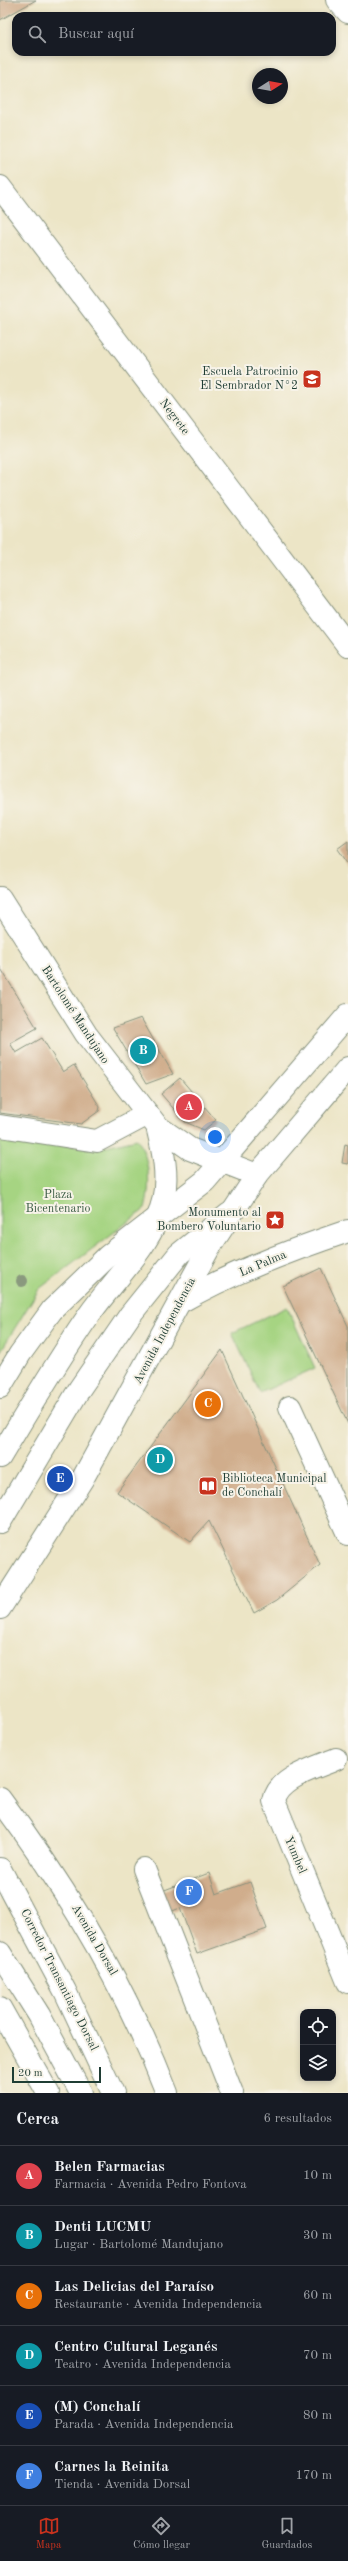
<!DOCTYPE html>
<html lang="es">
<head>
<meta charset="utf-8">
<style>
	body { margin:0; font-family:"Old Standard TT",serif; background:#20242c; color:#f1f3f6 }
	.controls { position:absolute; right:12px; bottom:12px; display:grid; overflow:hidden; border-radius:8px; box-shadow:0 2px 6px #0003 }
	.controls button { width:36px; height:36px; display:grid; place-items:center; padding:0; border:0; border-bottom:1px solid #363941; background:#171b24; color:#f1f3f6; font:20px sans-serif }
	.compass { position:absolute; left:252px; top:68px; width:36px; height:36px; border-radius:50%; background:#171b24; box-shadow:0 2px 6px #0003; rotate:79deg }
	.scale { position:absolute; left:12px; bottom:10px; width:89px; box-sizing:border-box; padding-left:4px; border:2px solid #1f3d34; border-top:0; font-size:11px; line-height:14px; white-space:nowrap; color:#1f3d34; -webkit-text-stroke:3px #f7f3e8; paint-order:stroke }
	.you { position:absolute; left:215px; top:1137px; width:14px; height:14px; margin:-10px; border:3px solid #fff; border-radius:50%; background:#1a73e8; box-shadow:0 0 0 6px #1a73e833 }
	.badge { display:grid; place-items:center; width:26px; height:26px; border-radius:50%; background:#c8321e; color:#fff; font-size:13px; font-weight:700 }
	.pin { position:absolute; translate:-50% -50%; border:2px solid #fff; box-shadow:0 1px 4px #0006 }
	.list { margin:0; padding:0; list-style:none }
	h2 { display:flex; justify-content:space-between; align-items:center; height:52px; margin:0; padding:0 16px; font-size:17px }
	h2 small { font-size:13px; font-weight:400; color:#9ea1a6 }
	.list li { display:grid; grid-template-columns:26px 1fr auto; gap:12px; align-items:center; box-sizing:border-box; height:60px; padding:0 16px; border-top:1px solid #363941 }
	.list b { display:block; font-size:15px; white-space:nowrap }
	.list p { margin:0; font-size:13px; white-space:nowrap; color:#9ea1a6 }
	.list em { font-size:13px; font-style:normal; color:#9ea1a6 }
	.icon { flex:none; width:22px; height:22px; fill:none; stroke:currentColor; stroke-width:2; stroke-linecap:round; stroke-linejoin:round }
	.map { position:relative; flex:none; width:348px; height:2093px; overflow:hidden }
	.search { position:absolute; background:#171b24; box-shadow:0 2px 6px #0003; left:12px; right:12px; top:12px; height:44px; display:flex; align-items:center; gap:10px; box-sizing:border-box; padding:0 14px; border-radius:12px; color:#9ea1a6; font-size:15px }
	.sheet { height:412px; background:#171b24 }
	nav { display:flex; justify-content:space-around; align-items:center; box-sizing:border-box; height:56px; border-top:1px solid #363941; background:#171b24; font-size:11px; color:#9ea1a6 }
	nav a { display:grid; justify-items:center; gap:2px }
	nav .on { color:#c8321e }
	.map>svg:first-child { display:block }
	.green { fill:#a6d482; stroke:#62885b }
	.building { fill:#d0ad8c }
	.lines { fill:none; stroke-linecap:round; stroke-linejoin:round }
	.minor-casing { stroke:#86917d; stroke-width:24 }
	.major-casing { stroke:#86917d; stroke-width:24 }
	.minor { stroke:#fff; stroke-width:22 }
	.major { stroke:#fff; stroke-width:22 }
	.tree { fill:#8a997e }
	.labels { text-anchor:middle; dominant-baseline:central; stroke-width:4; stroke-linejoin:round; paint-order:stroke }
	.poi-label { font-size:12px; fill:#1f3d34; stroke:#f7f3e8; text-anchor:end }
	.street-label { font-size:12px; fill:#1f3d34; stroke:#f7f3e8 }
	.park-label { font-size:12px; fill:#3a5b44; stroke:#f7f3e8 }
</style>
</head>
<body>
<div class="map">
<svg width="348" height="2093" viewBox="0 0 348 2093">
	<rect width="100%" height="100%" fill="#f7f3e8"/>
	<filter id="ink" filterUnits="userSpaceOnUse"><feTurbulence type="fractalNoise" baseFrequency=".025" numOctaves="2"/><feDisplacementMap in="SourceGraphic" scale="8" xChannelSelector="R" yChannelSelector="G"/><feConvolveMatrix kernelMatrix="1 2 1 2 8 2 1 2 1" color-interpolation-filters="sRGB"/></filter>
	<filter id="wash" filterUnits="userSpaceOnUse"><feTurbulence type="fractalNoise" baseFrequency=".012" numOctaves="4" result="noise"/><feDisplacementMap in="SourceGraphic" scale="16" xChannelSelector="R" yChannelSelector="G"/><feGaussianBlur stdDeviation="0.9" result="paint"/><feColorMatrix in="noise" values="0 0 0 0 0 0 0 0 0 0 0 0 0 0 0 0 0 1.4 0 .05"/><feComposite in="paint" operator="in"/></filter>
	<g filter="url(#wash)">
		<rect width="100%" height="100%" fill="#ece5c6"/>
		<path class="green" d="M137,1139C150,1157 151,1187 145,1209L39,1289L0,1352V1140L97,1148Z
			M287,1307L315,1368L260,1393L232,1333Z"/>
		<g id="blocks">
			<path class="building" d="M0,0H36L0,20Z
				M348,841V865L337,849Z
				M0,967L37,1028L10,1043L16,1053L42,1038L63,1072L74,1065L100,1107L99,1111L81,1124L0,1113Z
				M141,1018L173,1074L146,1084L113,1028Z
				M180,1078L216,1120L204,1130L185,1122L161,1094Z
				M345,1144L348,1145V1164L342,1163Z
				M321,1268L348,1326V1424L283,1286Z
				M222,1350L320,1565L277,1600L254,1613L209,1521L190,1542L117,1492Z
				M209,1873L216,1894L250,1882L267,1929L197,1954L180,1908L170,1912L162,1891Z"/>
		</g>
	</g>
	<g filter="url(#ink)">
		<use href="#blocks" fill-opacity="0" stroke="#86917d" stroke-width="1"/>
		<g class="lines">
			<defs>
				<path id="minor" d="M337,0L348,12
					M0,187L348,646
					M0,898L86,1034L157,1126L190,1149L257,1175
					M0,1126L97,1141L148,1114
					M290,1407L348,1534
					M0,1457C29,1409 57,1361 89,1315C114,1279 153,1245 163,1201C169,1175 163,1151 157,1126
					M0,1522L80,1388L130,1315L179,1254L229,1214
					M336,1759C316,1768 278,1777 274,1801L348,1982
					M0,1869L65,1991L113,2093
					M144,1869L232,2093
					M0,1953L39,2015L81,2093"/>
				<path id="major" d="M180,1302C232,1272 291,1250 348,1231
					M0,1387L20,1354L52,1310L108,1256L205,1181L348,1015
					M0,1608L83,1478L209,1248L257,1175L348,1068
					M0,1799C68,1890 126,1987 167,2093
					M0,2008L48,2093"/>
			</defs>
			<use href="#minor" class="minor-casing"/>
			<use href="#major" class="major-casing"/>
			<use href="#minor" class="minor"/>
			<use href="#major" class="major"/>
		</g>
		<circle class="tree" cx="22" cy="1281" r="6"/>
	</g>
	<defs>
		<symbol id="school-square" viewBox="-11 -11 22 22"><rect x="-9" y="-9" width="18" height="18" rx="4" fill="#c8321e" stroke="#f7f3e8"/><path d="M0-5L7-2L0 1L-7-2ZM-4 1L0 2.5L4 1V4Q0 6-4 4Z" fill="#fff"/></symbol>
		<symbol id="sight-square" viewBox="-11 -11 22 22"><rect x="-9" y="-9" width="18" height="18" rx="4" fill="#c8321e" stroke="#f7f3e8"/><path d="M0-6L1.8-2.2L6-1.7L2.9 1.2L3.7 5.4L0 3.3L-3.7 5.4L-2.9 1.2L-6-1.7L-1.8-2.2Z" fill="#fff"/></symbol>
		<symbol id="library-square" viewBox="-11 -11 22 22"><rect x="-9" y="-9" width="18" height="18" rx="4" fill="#c8321e" stroke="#f7f3e8"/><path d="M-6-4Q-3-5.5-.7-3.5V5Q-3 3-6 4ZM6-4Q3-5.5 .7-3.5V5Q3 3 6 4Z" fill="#fff"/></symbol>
	</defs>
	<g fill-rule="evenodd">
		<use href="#school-square" x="301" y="368" width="22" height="22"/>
		<use href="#sight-square" x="264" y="1209" width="22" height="22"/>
		<use href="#library-square" x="197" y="1475" width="22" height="22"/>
	</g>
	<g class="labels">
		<g class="poi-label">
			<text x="298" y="372">Escuela Patrocinio<tspan x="298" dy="14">El Sembrador N°2</tspan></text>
			<text x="261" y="1213">Monumento al<tspan x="261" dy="14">Bombero Voluntario</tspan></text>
			<text x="222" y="1479" text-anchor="start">Biblioteca Municipal<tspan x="222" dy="14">de Conchalí</tspan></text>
		</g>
		<g class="street-label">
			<text transform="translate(174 417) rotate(53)">Negrete</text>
			<text transform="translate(75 1015) rotate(57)">Bartolomé Mandujano</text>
			<text transform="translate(263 1264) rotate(-23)">La Palma</text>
			<text transform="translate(165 1331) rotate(-62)">Avenida Independencia</text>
			<text transform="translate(295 1855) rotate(67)">Yumbel</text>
			<text transform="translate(94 1940) rotate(60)">Avenida Dorsal</text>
			<text transform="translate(59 1980) rotate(63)">Corredor Transantiago Dorsal</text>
		</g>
		<g class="park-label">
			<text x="58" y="1195">Plaza<tspan x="58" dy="14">Bicentenario</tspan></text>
		</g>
	</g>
</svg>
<div class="controls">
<button><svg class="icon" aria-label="locate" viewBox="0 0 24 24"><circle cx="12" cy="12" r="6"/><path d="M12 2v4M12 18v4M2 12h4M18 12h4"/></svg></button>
<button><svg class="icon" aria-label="layers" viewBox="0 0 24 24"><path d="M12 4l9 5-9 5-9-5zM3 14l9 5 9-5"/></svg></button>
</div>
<svg class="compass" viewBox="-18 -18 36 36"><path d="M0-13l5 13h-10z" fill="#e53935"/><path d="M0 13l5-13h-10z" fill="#9ea1a6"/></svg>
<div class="scale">20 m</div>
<div class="you"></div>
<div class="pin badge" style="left:189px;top:1107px;background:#e0444e">A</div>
<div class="pin badge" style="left:143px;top:1051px;background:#0f9aa8">B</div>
<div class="pin badge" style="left:208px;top:1404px;background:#e8710a">C</div>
<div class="pin badge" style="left:160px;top:1460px;background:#0f9aa8">D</div>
<div class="pin badge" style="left:60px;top:1479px;background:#1a4fb4">E</div>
<div class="pin badge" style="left:189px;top:1892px;background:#3f7fe0">F</div>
<div class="search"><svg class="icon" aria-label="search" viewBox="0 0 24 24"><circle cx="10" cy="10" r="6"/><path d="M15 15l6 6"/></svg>Buscar aquí</div>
</div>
<section class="sheet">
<h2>Cerca<small>6 resultados</small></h2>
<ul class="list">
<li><span class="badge" style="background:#e0444e">A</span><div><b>Belen Farmacias</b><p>Farmacia · Avenida Pedro Fontova</p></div><em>10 m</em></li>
<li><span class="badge" style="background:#0f9aa8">B</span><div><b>Denti LUCMU</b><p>Lugar · Bartolomé Mandujano</p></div><em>30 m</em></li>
<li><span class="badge" style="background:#e8710a">C</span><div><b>Las Delicias del Paraíso</b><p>Restaurante · Avenida Independencia</p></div><em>60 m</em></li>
<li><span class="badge" style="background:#0f9aa8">D</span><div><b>Centro Cultural Leganés</b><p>Teatro · Avenida Independencia</p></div><em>70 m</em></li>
<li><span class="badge" style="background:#1a4fb4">E</span><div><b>(M) Conchalí</b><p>Parada · Avenida Independencia</p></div><em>80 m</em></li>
<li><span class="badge" style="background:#3f7fe0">F</span><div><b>Carnes la Reinita</b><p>Tienda · Avenida Dorsal</p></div><em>170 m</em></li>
</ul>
</section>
<nav>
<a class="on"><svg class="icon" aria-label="map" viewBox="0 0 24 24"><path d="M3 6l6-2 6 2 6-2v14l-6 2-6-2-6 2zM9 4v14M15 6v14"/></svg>Mapa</a>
<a><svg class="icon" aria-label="directions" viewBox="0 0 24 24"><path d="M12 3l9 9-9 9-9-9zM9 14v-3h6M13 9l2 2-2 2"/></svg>Cómo llegar</a>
<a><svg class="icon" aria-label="saved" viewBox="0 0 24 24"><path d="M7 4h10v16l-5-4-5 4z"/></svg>Guardados</a>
</nav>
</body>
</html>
